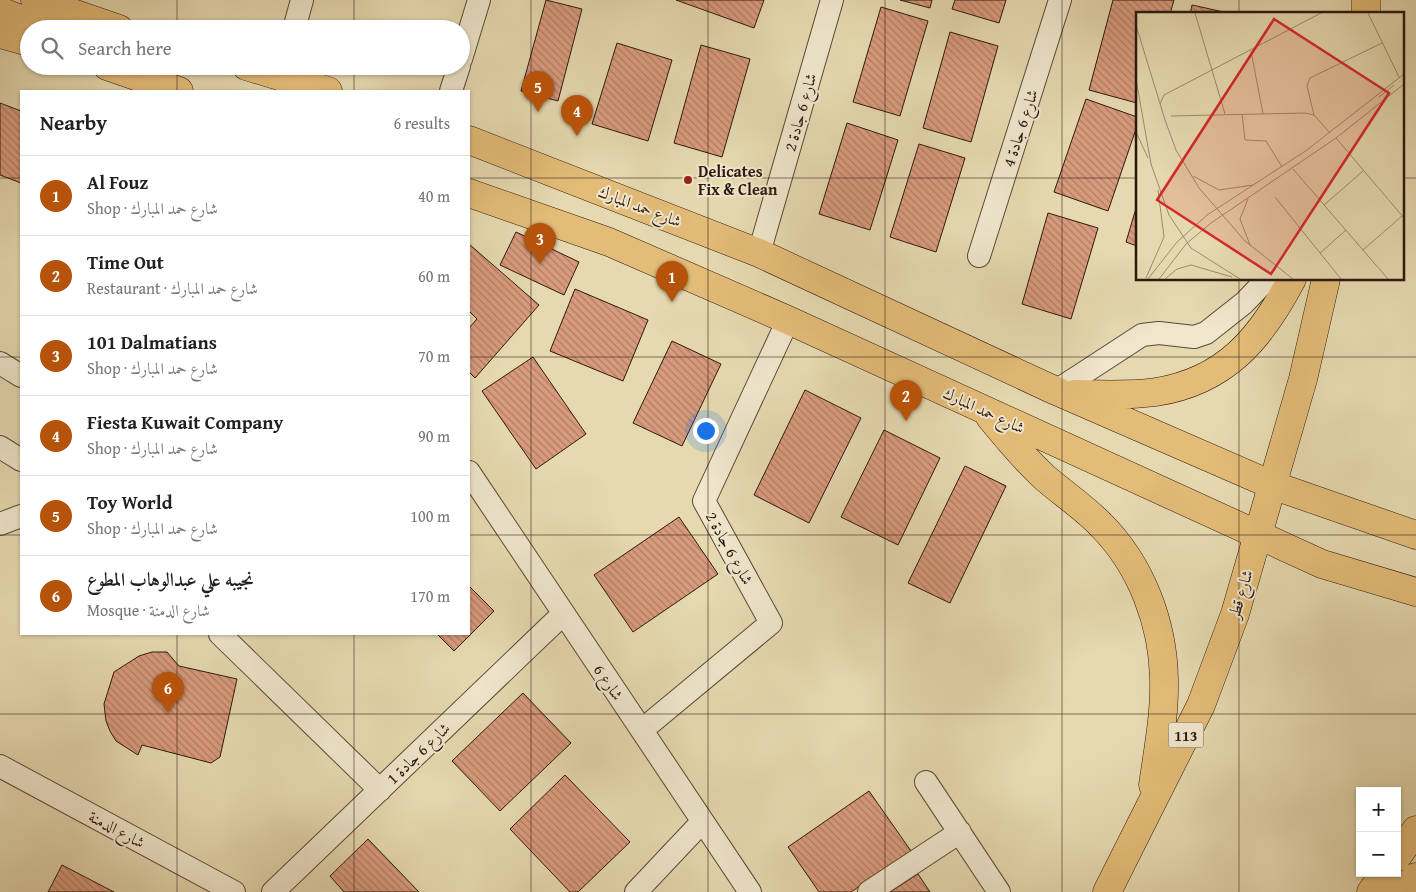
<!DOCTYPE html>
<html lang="en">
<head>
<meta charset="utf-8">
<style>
	body { margin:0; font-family:"Gentium Book Plus",Amiri,serif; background:#f2f2f2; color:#202124 }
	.controls { position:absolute; right:15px; bottom:15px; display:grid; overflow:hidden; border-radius:0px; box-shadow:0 1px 4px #0004 }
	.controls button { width:45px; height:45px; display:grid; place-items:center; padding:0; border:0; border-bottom:1px solid #e0e0e0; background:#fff; color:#202124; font:25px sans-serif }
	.you { position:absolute; left:705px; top:430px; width:18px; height:18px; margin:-12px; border:4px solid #fff; border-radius:50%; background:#1a73e8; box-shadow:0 0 0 8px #1a73e833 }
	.badge { display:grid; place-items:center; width:32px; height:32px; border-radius:50%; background:#b45309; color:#fff; font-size:16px; font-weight:700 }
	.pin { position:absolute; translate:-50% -41px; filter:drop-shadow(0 1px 2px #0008) }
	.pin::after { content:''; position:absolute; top:26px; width:18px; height:15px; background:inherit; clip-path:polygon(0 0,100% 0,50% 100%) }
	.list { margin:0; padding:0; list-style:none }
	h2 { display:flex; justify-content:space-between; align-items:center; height:65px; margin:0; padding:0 20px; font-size:21px }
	h2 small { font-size:16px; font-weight:400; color:#757577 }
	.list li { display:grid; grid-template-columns:32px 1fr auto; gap:15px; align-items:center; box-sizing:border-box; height:80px; padding:0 20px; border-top:1px solid #e0e0e0 }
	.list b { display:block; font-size:19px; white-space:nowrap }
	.list p { margin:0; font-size:16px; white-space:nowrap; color:#757577 }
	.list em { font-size:16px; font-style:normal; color:#757577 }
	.icon { flex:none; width:28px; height:28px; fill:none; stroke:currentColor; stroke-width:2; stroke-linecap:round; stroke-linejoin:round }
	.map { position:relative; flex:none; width:1416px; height:892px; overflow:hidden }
	.search { position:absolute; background:#fff; box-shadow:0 1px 4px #0004; left:20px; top:20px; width:450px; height:55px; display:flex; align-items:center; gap:12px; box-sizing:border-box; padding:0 18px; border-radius:28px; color:#757577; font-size:19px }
	.panel { position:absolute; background:#fff; box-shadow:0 1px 4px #0004; left:20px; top:90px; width:450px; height:545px; border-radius:0px }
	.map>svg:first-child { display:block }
	.building { fill:url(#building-back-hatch); stroke:#2d180e }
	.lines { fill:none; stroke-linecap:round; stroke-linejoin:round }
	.minor-casing { stroke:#5b4836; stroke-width:24 }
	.major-casing { stroke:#2d180e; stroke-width:29 }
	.minor { stroke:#efe6cc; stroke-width:22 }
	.major { stroke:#e3bc78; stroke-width:28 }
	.grid { fill:none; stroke:#2d180e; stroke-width:1; stroke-opacity:0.55 }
	.poi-dot { fill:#8f2418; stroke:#efe6cc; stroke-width:2 }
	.labels { text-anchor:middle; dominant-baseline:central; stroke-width:4; stroke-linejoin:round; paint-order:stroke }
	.shield { fill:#efe6cc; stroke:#675647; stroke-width:1 }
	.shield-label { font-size:15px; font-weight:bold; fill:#2d180e }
	.street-label { font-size:16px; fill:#2d180e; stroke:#efe6cc }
	.poi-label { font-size:16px; font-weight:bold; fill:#2d180e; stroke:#efe6cc; text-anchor:start }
	.inset-road { fill:none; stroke:#9c8c6f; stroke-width:1 }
	.view { fill:#d62828; fill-opacity:0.15; stroke:#d62828; stroke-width:2.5 }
	.inset-edge { fill:none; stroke:#2d180e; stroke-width:2.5 }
</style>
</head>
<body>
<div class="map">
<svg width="1416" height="892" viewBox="0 0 1416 892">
	<defs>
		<pattern id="building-back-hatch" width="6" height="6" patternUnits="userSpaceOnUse" patternTransform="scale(1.25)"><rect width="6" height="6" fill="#d99b7d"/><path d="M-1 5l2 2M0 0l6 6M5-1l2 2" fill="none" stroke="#b07d65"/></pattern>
	</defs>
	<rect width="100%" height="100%" fill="#e6d9b0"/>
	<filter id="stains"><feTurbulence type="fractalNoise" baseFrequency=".004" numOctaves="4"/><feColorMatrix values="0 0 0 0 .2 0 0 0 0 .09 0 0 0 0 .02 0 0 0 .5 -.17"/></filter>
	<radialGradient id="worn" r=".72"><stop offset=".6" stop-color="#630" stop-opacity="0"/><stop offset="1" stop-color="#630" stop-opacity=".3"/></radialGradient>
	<path class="building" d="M546,0L582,9L558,101L521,91Z
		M676,0H764L754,28Z
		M900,0H932L930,8Z
		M955,0H1006L999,23L952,9Z
		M1113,0H1174L1170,14H1137V103L1089,90Z
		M1192,5L1233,14H1190Z
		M881,7L928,21L900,116L853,102Z
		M950,32L998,46L971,142L923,128Z
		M617,43L672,60L648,141L592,124Z
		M701,45L750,59L722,157L674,143Z
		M1086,99L1137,117V126L1108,211L1054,192Z
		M0,103L21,111V183L0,175Z
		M847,123L898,140L870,230L819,214Z
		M919,144L965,158L936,252L890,237Z
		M1137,205V246L1126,242Z
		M1048,213L1098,228L1071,319L1022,304Z
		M516,232L579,262L564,295L500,265Z
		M469,244L539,305L475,378L469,372V328L477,319L469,311Z
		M575,289L648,320L623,381L550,351Z
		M672,341L721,364L682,446L633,423Z
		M533,357L586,434L536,469L482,391Z
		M805,390L861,418L809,523L754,495Z
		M884,430L940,458L898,545L841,517Z
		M965,466L1006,486L950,603L908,583Z
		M679,517L718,574L633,632L594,575Z
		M469,586L494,611L454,651L437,634H469Z
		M152,652H167L179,666L237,679L220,757L211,763L142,745L138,755L116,741L110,731L106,721L104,704L114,672L139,656Z
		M523,693L571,743L500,811L452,761Z
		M565,775L630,842L578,892H570L510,829Z
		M869,791L911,851L851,892H819L788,847Z
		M368,839L419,892H344L330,876Z
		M62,865L114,892H48Z
		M918,874L930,892H890Z"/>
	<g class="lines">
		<defs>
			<path id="minor" d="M294,29L302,0
				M461,59L479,0
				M451,91L459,66
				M759,253L832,0
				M979,256L1060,0
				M0,363L21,376
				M1056,391L1142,335L1159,333L1194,337L1206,333L1244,303L1267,279
				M0,447L21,460
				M469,472L750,892
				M0,524L21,516
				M220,634L380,790
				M642,730L771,623L704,501L788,320
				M0,766L234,892
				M926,782L999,892
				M273,892L563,614
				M636,892L702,822
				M869,892L960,832"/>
			<path id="major" d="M35,0L119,29
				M0,11L45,29
				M1366,14V0
				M0,34L29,42
				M107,66L179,91
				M246,66L328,91
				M469,140L759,253L1056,391L1272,485L1416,535
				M469,193L609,242L788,320L1322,564L1416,592
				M1075,394C1102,394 1129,396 1156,392C1226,381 1261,338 1292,279
				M990,417C1007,438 1024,458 1043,476C1062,493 1084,507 1101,525C1141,565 1163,623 1164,679C1165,714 1158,750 1153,785
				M1397,857L1416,830
				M1107,892L1201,705L1235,614L1303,379L1326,279
				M1371,892L1385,873
				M1398,892L1416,877"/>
		</defs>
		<use href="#minor" class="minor-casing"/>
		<use href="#major" class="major-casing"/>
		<use href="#minor" class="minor"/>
		<use href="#major" class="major"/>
	</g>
	<path class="grid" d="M177,0V29M354,0V29M531,0V892M708,0V892M885,0V892M1062,0V892M1239,0V14M177,66V91M354,66V91M0,178H21M469,178H1137M1402,178H1416M1239,279V892M0,357H21M469,357H1416M0,535H21M469,535H1416M177,634V892M354,634V892M0,714H1416"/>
	<circle class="poi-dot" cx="688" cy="180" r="5"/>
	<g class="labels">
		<rect class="shield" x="1168.5" y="722.5" width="35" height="25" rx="4"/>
		<g class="shield-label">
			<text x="1186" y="735">113</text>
		</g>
		<g class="street-label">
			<text transform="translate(800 112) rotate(-74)">شارع 6 جادة 2</text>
			<text transform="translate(1020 128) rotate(-72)">شارع 6 جادة 4</text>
			<text transform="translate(640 206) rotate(21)">شارع حمد المبارك</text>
			<text transform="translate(984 410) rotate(25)">شارع حمد المبارك</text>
			<text transform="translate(730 548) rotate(61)">شارع 6 جادة 2</text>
			<text transform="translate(1240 594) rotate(-73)">شارع قطر</text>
			<text transform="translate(609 682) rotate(56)">شارع 6</text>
			<text transform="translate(418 753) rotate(-44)">شارع 6 جادة 1</text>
			<text transform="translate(117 829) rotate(28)">شارع الدمنة</text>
		</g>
		<g class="poi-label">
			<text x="698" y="171">Delicates<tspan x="698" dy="18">Fix &amp; Clean</tspan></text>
		</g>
	</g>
	<g transform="translate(1136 12)">
		<rect width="268" height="268" fill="#e6d9b0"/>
		<path class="inset-road" d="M59,1L89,102M232,1L263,65M0,13L29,108L40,138L63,176L109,229L157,267M115,39L127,102M0,67L15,152L33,203L55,236L104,267M243,85L258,73M24,92L28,83L185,1M106,102L109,128L130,129L146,155M178,103L171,74L174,66L246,31M35,104L169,101L178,103L194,121M0,120L12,146M200,126L268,206M157,157L252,267M57,164L83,178L117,173M139,185L205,267M112,187L104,207L114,233M188,193L227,159M0,210V229M227,238L266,204M184,241L210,218M10,266L28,225L22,178M12,267L41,230L71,203L171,138L268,62M23,267L50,232L75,211L200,126L268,72M29,267L41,257L55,253L96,265"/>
		<path class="view" d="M138,7L253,81L135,262L21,188Z"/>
		<rect width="268" height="268" class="inset-edge"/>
	</g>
	<rect width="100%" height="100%" filter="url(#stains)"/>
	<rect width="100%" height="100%" fill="url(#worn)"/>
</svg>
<div class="controls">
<button>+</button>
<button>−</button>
</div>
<div class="you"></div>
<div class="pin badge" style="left:672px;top:302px">1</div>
<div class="pin badge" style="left:906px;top:421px">2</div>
<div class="pin badge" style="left:540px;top:264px">3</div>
<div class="pin badge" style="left:577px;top:136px">4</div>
<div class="pin badge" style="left:538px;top:112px">5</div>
<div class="pin badge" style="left:168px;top:713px">6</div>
<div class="search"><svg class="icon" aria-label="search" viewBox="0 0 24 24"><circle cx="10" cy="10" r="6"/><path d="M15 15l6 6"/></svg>Search here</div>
<section class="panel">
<h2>Nearby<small>6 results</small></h2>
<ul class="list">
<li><span class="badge">1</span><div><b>Al Fouz</b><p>Shop · شارع حمد المبارك</p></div><em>40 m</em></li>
<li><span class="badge">2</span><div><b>Time Out</b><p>Restaurant · شارع حمد المبارك</p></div><em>60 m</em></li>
<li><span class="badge">3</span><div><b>101 Dalmatians</b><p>Shop · شارع حمد المبارك</p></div><em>70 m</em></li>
<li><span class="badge">4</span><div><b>Fiesta Kuwait Company</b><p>Shop · شارع حمد المبارك</p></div><em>90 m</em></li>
<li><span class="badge">5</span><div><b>Toy World</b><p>Shop · شارع حمد المبارك</p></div><em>100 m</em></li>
<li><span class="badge">6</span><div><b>نجيبه علي عبدالوهاب المطوع</b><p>Mosque · شارع الدمنة</p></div><em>170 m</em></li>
</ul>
</section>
</div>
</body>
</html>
